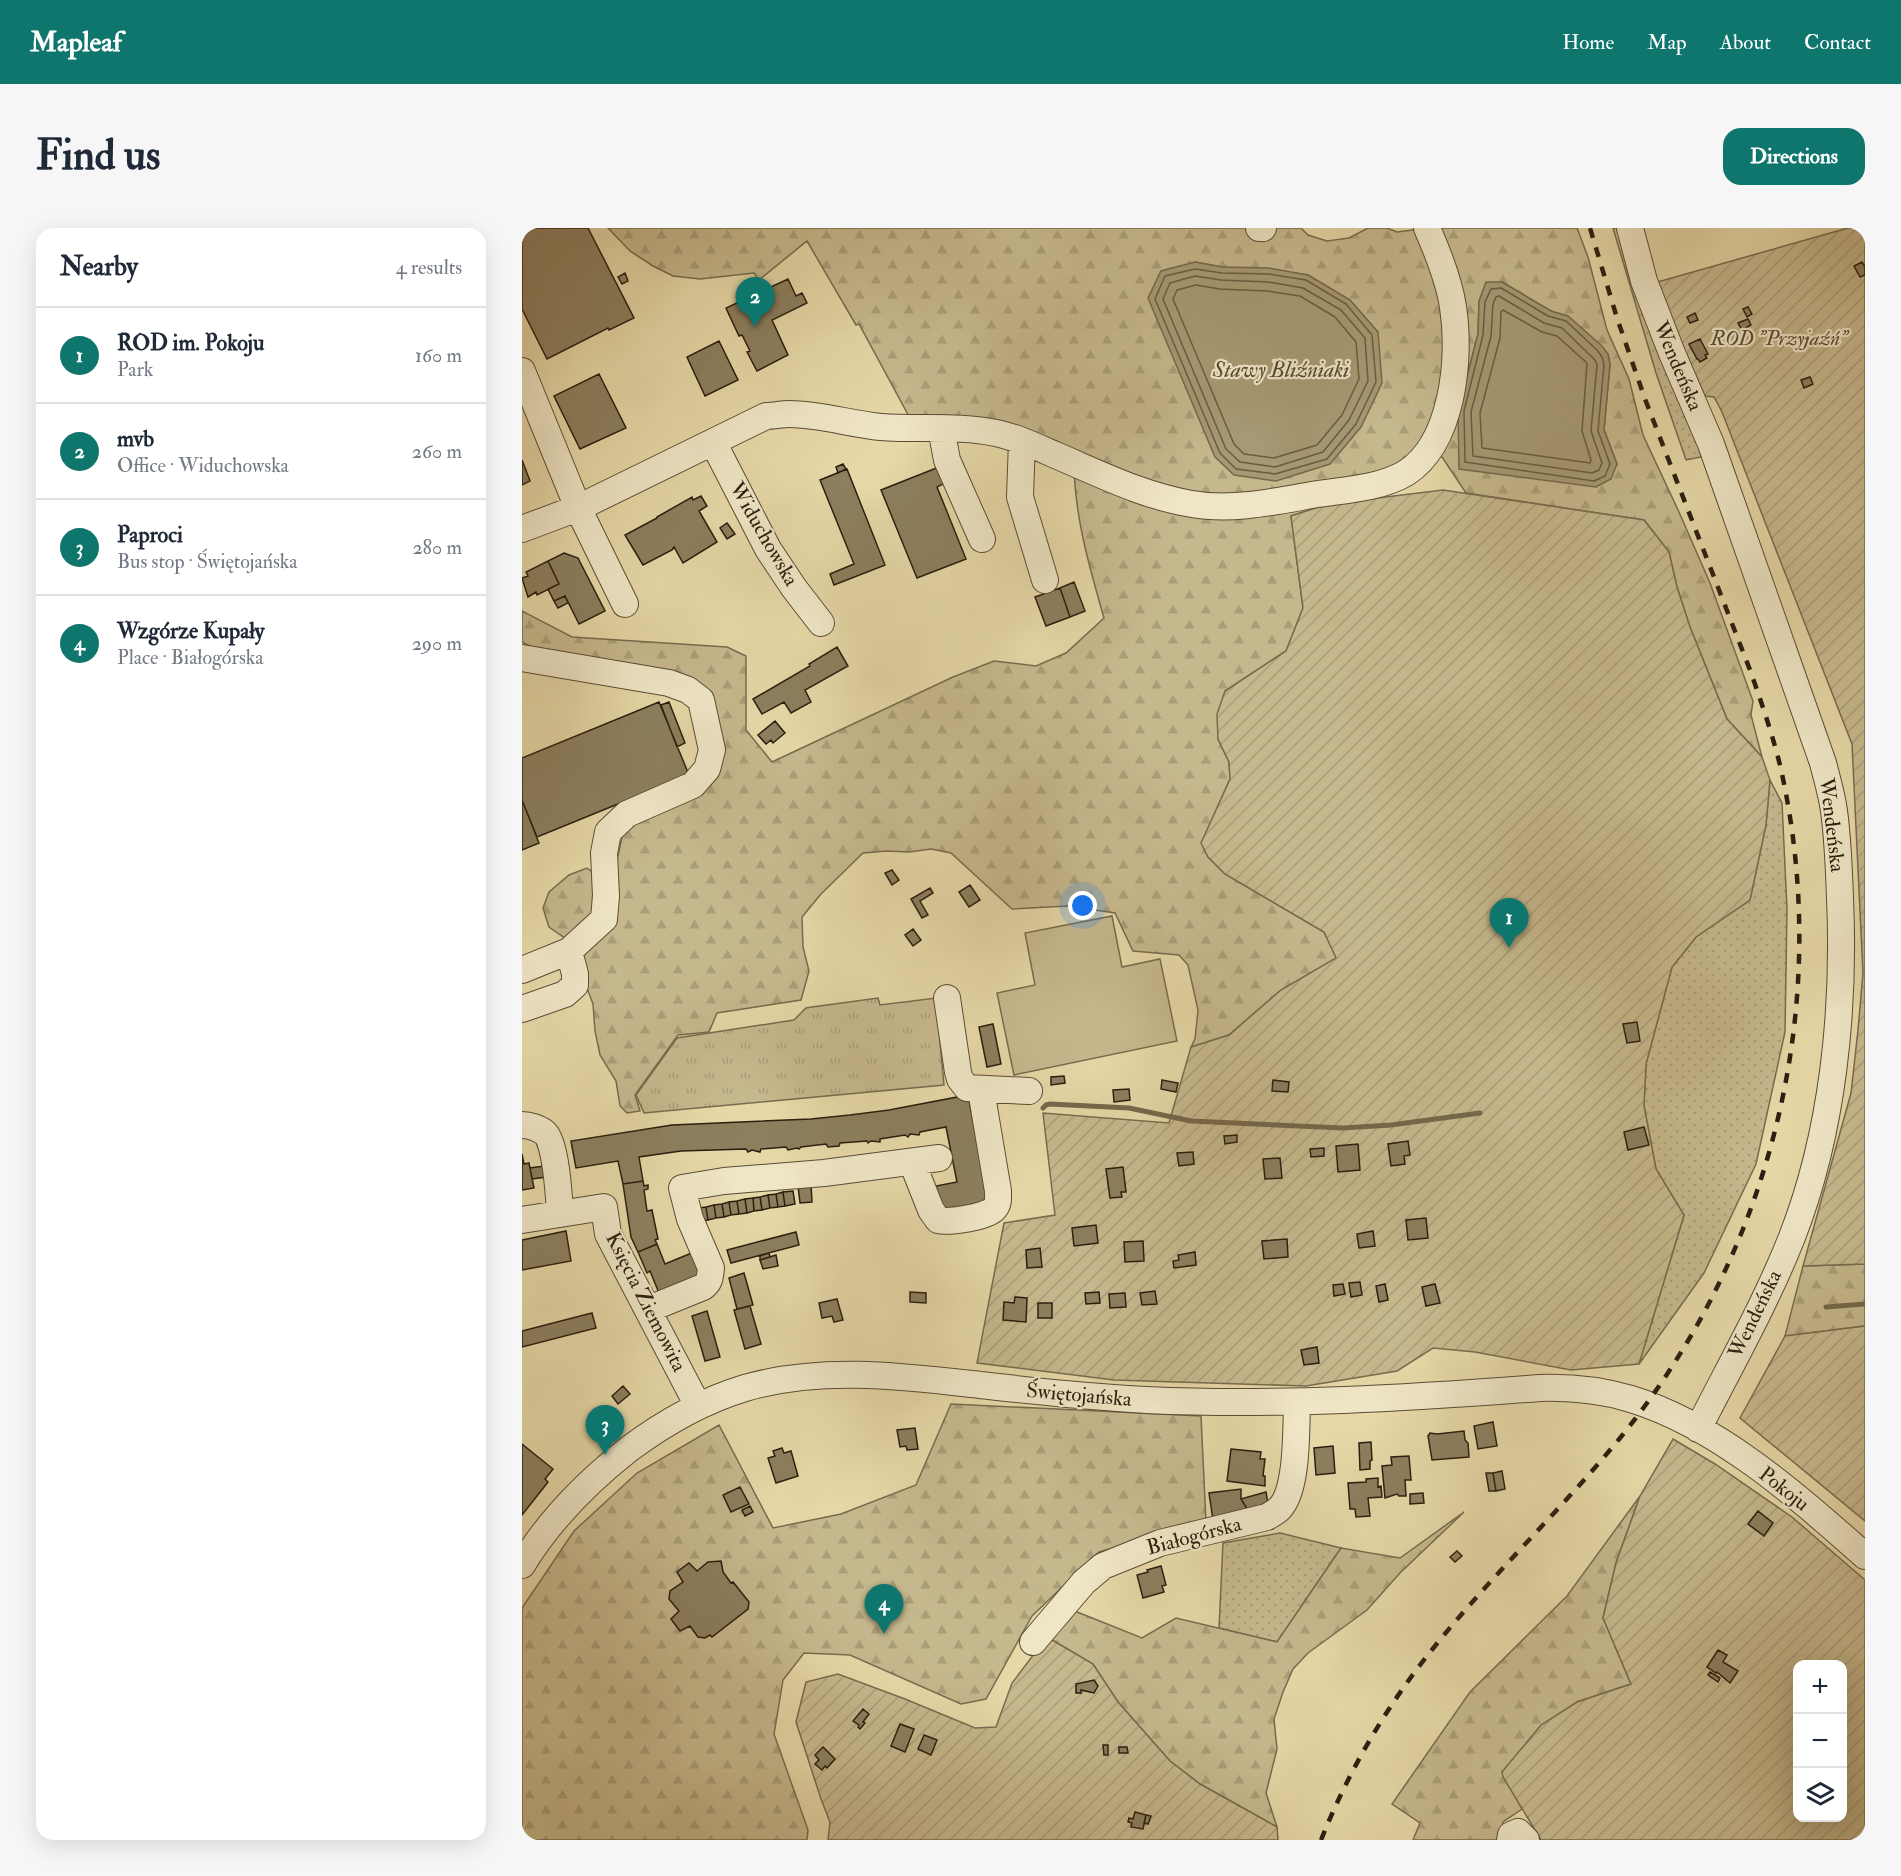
<!DOCTYPE html>
<html lang="en">
<head>
<meta charset="utf-8">
<style>
	body { margin:0; font-family:"IM FELL Double Pica",serif; background:#f6f6f7; color:#1f2937 }
	.controls { position:absolute; right:18px; bottom:18px; display:grid; overflow:hidden; border-radius:12px; box-shadow:0 6px 24px #0002 }
	.controls button { width:54px; height:54px; display:grid; place-items:center; padding:0; border:0; border-bottom:2px solid #e0e1e3; background:#fff; color:#1f2937; font:30px sans-serif }
	.you { position:absolute; left:561px; top:678px; width:21px; height:21px; margin:-15px; border:4px solid #fff; border-radius:50%; background:#1a73e8; box-shadow:0 0 0 9px #1a73e833 }
	.badge { display:grid; place-items:center; width:39px; height:39px; border-radius:50%; background:#0f766e; color:#fff; font-size:20px; font-weight:700 }
	.pin { position:absolute; translate:-50% -50px; filter:drop-shadow(0 2px 3px #0008) }
	.pin::after { content:''; position:absolute; top:32px; width:21px; height:18px; background:inherit; clip-path:polygon(0 0,100% 0,50% 100%) }
	.list { margin:0; padding:0; list-style:none }
	h2 { display:flex; justify-content:space-between; align-items:center; height:78px; margin:0; padding:0 24px; font-size:26px }
	h2 small { font-size:20px; font-weight:400; color:#747a83 }
	.list li { display:grid; grid-template-columns:39px 1fr auto; gap:18px; align-items:center; box-sizing:border-box; height:96px; padding:0 24px; border-top:2px solid #e0e1e3 }
	.list b { display:block; font-size:22px; white-space:nowrap }
	.list p { margin:0; font-size:20px; white-space:nowrap; color:#747a83 }
	.list em { font-size:20px; font-style:normal; color:#747a83 }
	.icon { flex:none; width:33px; height:33px; fill:none; stroke:currentColor; stroke-width:2; stroke-linecap:round; stroke-linejoin:round }
	.map { position:relative; flex:none; width:1343px; height:1612px; overflow:hidden; border-radius:18px }
	header { display:flex; align-items:center; gap:36px; box-sizing:border-box; height:84px; padding:0 30px; background:#0f766e; color:#fff }
	header strong { font-size:28px }
	nav { display:flex; gap:33px; margin-inline-start:auto; font-size:21px }
	.intro { display:flex; align-items:center; justify-content:space-between; box-sizing:border-box; height:144px; padding:0 36px }
	h1 { margin:0; font-size:42px }
	.button { padding:15px 27px; border-radius:18px; background:#0f766e; color:#fff; font-size:21px; font-weight:700 }
	main { display:flex; gap:36px; padding:0 36px }
	aside { flex:1; background:#fff; border-radius:18px; box-shadow:0 6px 24px #0002 }
	.map>svg:first-child { display:block }
	.grass { fill:url(#grass-dots); stroke:#786b4e; stroke-width:1.5 }
	.forest { fill:url(#forest-firs); stroke:#786b4e; stroke-width:1.5; fill-rule:evenodd }
	.park { fill:url(#park-tufts); stroke:#786b4e; stroke-width:1.5 }
	.garden { fill:url(#garden-furrows); stroke:#786b4e; stroke-width:1.5; fill-rule:evenodd }
	.pitch { fill:#c6b88d; stroke:#786b4e; stroke-width:1.5 }
	.water { fill:#a69973; stroke:#75684b; stroke-width:1.5 }
	.lines { fill:none; stroke-linecap:round; stroke-linejoin:round }
	.shore { stroke:#685c41; stroke-width:1.5 }
	.stream { stroke:#75684b; stroke-width:5 }
	.building { fill:#8c7f5e; stroke:#2b1e0f; stroke-width:1.5 }
	.minor-casing { stroke:#5a4c35; stroke-width:28 }
	.minor { stroke:#efe6c6; stroke-width:26 }
	.rail { stroke:#2b1e0f; stroke-width:4.5; stroke-dasharray:10 10; stroke-linecap:butt }
	.labels { text-anchor:middle; dominant-baseline:central; stroke-width:4.5; stroke-linejoin:round; paint-order:stroke }
	.park-label { font-size:21px; font-style:italic; fill:#5a4c35; stroke:#efe6c6 }
	.street-label { font-size:21px; fill:#2b1e0f; stroke:#efe6c6 }
	.water-label { font-size:22px; font-style:italic; fill:#564932; stroke:#efe6c6 }
</style>
</head>
<body>
<header>
<strong>Mapleaf</strong>
<nav><a>Home</a><a>Map</a><a>About</a><a>Contact</a></nav>
</header>
<div class="intro"><h1>Find us</h1><a class="button">Directions</a></div>
<main>
<aside>
<h2>Nearby<small>4 results</small></h2>
<ul class="list">
<li><span class="badge">1</span><div><b>ROD im. Pokoju</b><p>Park</p></div><em>160 m</em></li>
<li><span class="badge">2</span><div><b>mvb</b><p>Office · Widuchowska</p></div><em>260 m</em></li>
<li><span class="badge">3</span><div><b>Paproci</b><p>Bus stop · Świętojańska</p></div><em>280 m</em></li>
<li><span class="badge">4</span><div><b>Wzgórze Kupały</b><p>Place · Białogórska</p></div><em>290 m</em></li>
</ul>
</aside>
<div class="map">
<svg width="1343" height="1612" viewBox="0 0 1343 1612">
	<defs>
		<pattern id="grass-dots" width="8" height="8" patternUnits="userSpaceOnUse" patternTransform="scale(1.5)"><rect width="8" height="8" fill="#c6b88d"/><path d="M2 2h.1M6 6h.1" fill="none" stroke="#aa9e78" stroke-width="1.8" stroke-linecap="round"/></pattern>
		<pattern id="forest-firs" width="22" height="20" patternUnits="userSpaceOnUse" patternTransform="scale(1.5)"><rect width="22" height="20" fill="#c6b88d"/><path d="M5 1l3.5 6h-7zM16 11l3.5 6h-7z" fill="#aa9e78"/></pattern>
		<pattern id="park-tufts" width="24" height="20" patternUnits="userSpaceOnUse" patternTransform="scale(1.5)"><rect width="24" height="20" fill="#c6b88d"/><path d="M3 7l-1-3M5 7V3M7 7l1-3M15 17l-1-3M17 17v-4M19 17l1-3" fill="none" stroke="#aa9e78"/></pattern>
		<pattern id="garden-furrows" width="10" height="10" patternUnits="userSpaceOnUse" patternTransform="scale(1.5)"><rect width="10" height="10" fill="#c6b88d"/><path d="M-1 1l2-2M0 10L10 0M9 11l2-2" fill="none" stroke="#aa9e78"/></pattern>
	</defs>
	<rect width="100%" height="100%" fill="#e6d8a7"/>
	<filter id="stains"><feTurbulence type="fractalNoise" baseFrequency=".00333" numOctaves="4"/><feColorMatrix values="0 0 0 0 .2 0 0 0 0 .09 0 0 0 0 .02 0 0 0 .5 -.17"/></filter>
	<radialGradient id="worn" r=".72"><stop offset=".6" stop-color="#630" stop-opacity="0"/><stop offset="1" stop-color="#630" stop-opacity=".3"/></radialGradient>
	<path class="grass" d="M1091,0H1102L1184,228L1164,232L1134,145Z
		M1248,552L1260,575L1265,681L1263,804L1234,936L1182,1045L1117,1136L1162,987L1134,941L1122,878L1124,836L1150,739L1174,709L1228,672L1244,597Z
		M758,1305L819,1320L755,1414L697,1400L701,1315Z"/>
	<path class="forest" d="M86,0H779L786,7L805,13L827,10L846,0H865L875,4L906,0H1055L1066,29L1085,102L1107,151L1121,207L1157,284L1188,355L1231,473L1229,487L1240,529L1205,491L1168,399L1155,359L1147,324L1122,292L944,265L916,223L872,241L806,276L769,288L781,380L764,423L703,463L696,511L707,534L708,551L680,615L686,629L703,646L802,704L815,730L759,762L707,807L669,819L673,811L676,782L666,737L657,727L611,723L593,685L546,678L490,681L429,625L409,621L387,624L365,623L341,625L299,666L280,689L281,719L287,743L279,772L195,785L187,804L156,807L113,867L118,883L105,885L98,878L94,853L78,827L73,803L71,776L47,713L27,699L21,680L27,664L47,647L65,640L78,650L94,637L100,609L111,593L172,564L191,474L19,424L0,414V383L50,409L205,419L224,428V502L250,534L431,449L472,433L514,438L544,425L582,390C567,338 551,283 552,228L389,192L337,96L334,97L285,13L237,52L232,45L178,51L151,48L131,38L108,23ZM673,34L700,39L786,47L828,72L856,104ZM980,54L1029,83L1086,126L1088,136L1082,202L1095,236L936,183L956,106L957,73Z
		M1343,1036V1098L1263,1108L1281,1038Z
		M429,1176L679,1188L684,1294L577,1324L510,1388L464,1471L439,1476L328,1427L282,1425L261,1452L252,1506L286,1602L285,1612H0V1380L52,1303L115,1245L197,1197L251,1300L319,1286L394,1257Z
		M1118,1268L1094,1335L1081,1390L1109,1456L1055,1474L980,1544L1000,1581L981,1594L979,1612H891L898,1595L870,1576L948,1464L1045,1368Z
		M942,1284L878,1345L845,1382L786,1425L771,1441L761,1464L752,1491L755,1521L744,1565L755,1599L678,1556L648,1533L596,1474L571,1436L525,1409L550,1382L620,1410L654,1390L755,1414L819,1320L878,1330Z"/>
	<path class="park" d="M356,770L358,777L414,770L422,857L122,885L114,867L155,810L272,792L284,780L290,779Z"/>
	<path class="garden" d="M1326,0H1343V1036L1281,1038L1329,865L1336,802L1341,745L1330,516L1200,184L1192,169L1183,168L1132,55Z
		M921,262L1122,292L1147,324L1155,359L1168,399L1205,491L1240,529L1248,552L1244,597L1228,672L1174,709L1150,739L1124,836L1122,878L1134,941L1162,987L1117,1136L1049,1142L953,1124L911,1120L875,1143L784,1158L592,1152L455,1135L482,995L533,987L521,885L647,895L669,819L707,807L759,762L814,730L802,704L703,646L686,629L679,615L708,551L707,534L696,511L695,486L703,463L764,423L781,380L769,288L806,276Z
		M1343,1098V1293L1218,1190L1263,1108Z
		M1151,1211L1193,1236L1270,1289L1343,1352V1612H1019L981,1549L980,1544L1019,1497L1055,1474L1109,1456L1081,1390L1094,1335L1118,1268ZM1276,1436H1320V1590H1276Z
		M525,1409L571,1436L596,1474L648,1533L678,1556L755,1599L756,1612H306L308,1594L299,1571L274,1494L284,1454L316,1446L383,1471L453,1500L474,1499L490,1455Z"/>
	<path class="pitch" d="M590,688L600,739L638,731L655,813L492,847L475,765L513,757L503,705Z"/>
	<path class="water" d="M673,34L700,39L747,40L786,47L828,72L856,104L860,155L839,199L808,236L754,253L712,247L693,229L626,70L639,43Z
		M964,54H980L1029,83L1046,88L1080,118L1086,126L1088,136L1082,202L1095,236L1089,251L1074,259L937,241L936,183L956,106L957,73Z"/>
	<g class="lines">
		<path class="shore" d="M673,41L700,45L747,46L784,52L824,76L850,107L854,154L834,196L805,231L753,246L714,241L698,225L633,71L643,48Z
			M673,48L699,52L746,54L781,60L819,82L843,110L846,153L827,192L801,224L753,239L718,234L704,221L641,71L648,55Z
			M674,57L698,61L745,63L778,68L813,89L834,114L837,151L820,187L795,217L752,230L722,226L712,216L651,71L655,62Z
			M979,60L1026,88L1044,93L1075,122L1080,129L1082,137L1076,203L1088,236L1083,248L1072,253L943,234L942,183L961,107L963,74L969,61Z
			M977,68L1022,95L1040,100L1073,132L1075,137L1069,203L1080,235L1077,242L1070,245L951,228L949,184L969,108L971,76L974,69Z
			M981,82L1020,104L1035,108L1065,135L1060,203L1069,232L1068,235L960,220L958,185L978,110L979,84Z"/>
		<path class="stream" d="M521,880L524,877L528,876L607,880L669,893L821,900L869,897L958,885
			M1304,1079L1343,1076"/>
	</g>
	<path class="building" d="M0,0H66L112,90L87,102L86,100L25,131L0,81Z
		M1340,34L1343,39V47L1338,49L1332,38Z
		M103,45L106,53L100,56L96,49Z
		M266,51L274,68L280,65L285,75L250,92L266,127L235,143L225,124L228,123L220,107L217,108L204,80Z
		M1226,79L1230,86L1225,89L1221,81Z
		M1173,85L1176,92L1168,95L1165,89Z
		M1226,91L1229,97L1220,102L1216,95Z
		M1178,111L1186,126L1183,127L1185,130L1178,134L1176,131H1175L1167,116Z
		M197,113L216,152L183,168L165,129Z
		M77,146L104,200L58,221L32,168Z
		M1288,149L1291,156L1282,160L1279,152Z
		M0,232L8,253L0,257Z
		M321,236L324,241L316,245L314,239Z
		M417,239L423,255L415,259L444,331L395,350L359,262Z
		M325,241L363,337L312,357L308,346L332,336L298,252Z
		M179,268L185,278L177,283L195,314L161,335L152,319L150,322L121,337L103,307L135,290V289L170,269L171,272Z
		M205,295L213,306L205,311L198,300Z
		M42,325L56,330L83,383L57,396L43,368L32,373L26,361L37,356L26,333Z
		M26,333L37,356L15,367L14,364L6,369L0,350L6,348L4,344Z
		M552,354L563,383L548,389L538,360Z
		M538,360L548,389L524,398L513,369Z
		M43,368L46,375L36,380L32,373Z
		M315,419L326,438L283,462L289,474L269,485L262,474L240,486L231,471L288,438L287,436Z
		M137,474L167,547L15,609L0,572V530Z
		M147,474L163,515L155,519L139,477Z
		M253,493L263,505L251,515L249,512L244,516L236,507Z
		M0,572L17,615L0,622Z
		M370,642L377,652L370,657L363,645Z
		M448,657L458,672L447,679L437,664Z
		M408,660L411,665L398,673L406,687L400,690L389,671Z
		M391,701L399,712L391,718L383,707Z
		M1115,794L1118,813L1105,815L1101,796Z
		M471,796L479,836L465,839L457,799Z
		M542,848L543,855L529,857V849Z
		M640,852L656,855L654,864L639,861Z
		M751,852L767,854L766,864L750,863Z
		M607,861L608,872L592,874L591,862Z
		M446,867L467,975L420,985L414,958L435,954L424,899L398,904L397,907L388,906L386,909L383,907L358,911V914L349,913L346,915L345,913L318,915L317,918L306,919L304,916L279,919L277,921L275,920L266,922L264,919L239,921L238,924L230,922L226,924L224,921L159,923L117,929L121,953L101,956L96,933L54,940L49,913L150,897L289,891L328,887L367,882Z
		M1122,899L1127,917L1106,922L1102,904Z
		M715,907V914L703,916L702,908Z
		M886,913L888,927L882,928L883,936L869,938L866,916Z
		M836,916L838,942L816,944L814,918Z
		M802,920V928L789,929L788,921Z
		M671,924L672,936L657,938L655,925Z
		M0,926L2,936L7,935L12,960L0,962Z
		M758,930L760,950L743,951L741,931Z
		M22,938L24,949L10,951L8,940Z
		M601,939L604,964H599L600,969L588,970L584,941Z
		M121,953L122,958L126,957V961L122,962L125,983L130,982L136,1011L133,1012L135,1016L116,1024L109,1009L101,956Z
		M289,957L290,974L278,975L276,958Z
		M271,963L273,976L263,978L261,964Z
		M261,964L263,978L256,979L254,966Z
		M254,966L256,979L248,980L246,967Z
		M246,967L248,980L240,982L238,969Z
		M238,969L240,982L232,983L231,970Z
		M231,970L232,983L225,985L223,971Z
		M223,971L225,985L217,986L215,973Z
		M215,973L217,986L209,987L207,974Z
		M207,974L209,987L202,989L200,976Z
		M200,976L202,989L194,990L192,977Z
		M192,977L194,990L186,992L184,979Z
		M184,979L186,992L178,993L176,980Z
		M904,990L906,1010L886,1012L884,992Z
		M574,997L576,1015L552,1018L550,1000Z
		M44,1003L49,1033L0,1042V1012Z
		M851,1003L853,1018L837,1020L835,1006Z
		M274,1004L277,1017L209,1035L205,1022Z
		M765,1011L766,1029L742,1031L740,1013Z
		M621,1013L622,1033L603,1034L602,1014Z
		M135,1016L143,1036L172,1024L182,1046L137,1065L128,1043L125,1045L116,1024Z
		M518,1020L520,1039L505,1040L504,1022Z
		M673,1024L674,1037L652,1040L651,1033L657,1032L656,1027Z
		M247,1025L248,1029L238,1032V1028Z
		M254,1027L256,1038L241,1041L238,1032Z
		M222,1045L231,1077L215,1081L207,1050Z
		M838,1054L840,1067L829,1069L827,1055Z
		M821,1056L823,1066L812,1068L811,1057Z
		M863,1056L866,1072L857,1074L854,1058Z
		M913,1056L918,1075L904,1078L900,1059Z
		M633,1063L635,1076L620,1077L618,1065Z
		M388,1064L404,1065V1075L388,1074Z
		M577,1064L578,1075L564,1076L563,1065Z
		M603,1065L604,1079L588,1080L587,1066Z
		M493,1069L505,1070L504,1094L481,1092L482,1074L492,1075Z
		M315,1071L321,1092L312,1094L310,1088L300,1090L297,1075Z
		M516,1075H530V1090H516Z
		M228,1078L239,1116L223,1121L212,1082Z
		M185,1083L198,1129L183,1133L170,1088Z
		M70,1085L74,1100L0,1119V1103Z
		M795,1119L797,1135L782,1137L779,1122Z
		M101,1158L108,1166L96,1176L90,1168Z
		M971,1194L975,1218L956,1221L952,1198Z
		M393,1200L396,1221L385,1222L384,1218L378,1219L375,1202Z
		M942,1203L943,1212L946,1215L947,1229L910,1232L906,1208L908,1205L915,1206Z
		M849,1214L850,1232L848,1233V1241L838,1242L837,1215Z
		M0,1216L31,1241L23,1251L26,1254L0,1287Z
		M811,1218L813,1245L794,1247L792,1220Z
		M260,1220L262,1225L269,1223L276,1248L254,1255L246,1230L253,1228L251,1223Z
		M709,1221L739,1224L738,1231H743L741,1248H743V1258L705,1253Z
		M887,1228L889,1252H883L884,1268H877L875,1266L863,1270L860,1238L870,1237L869,1229Z
		M980,1243L983,1261L974,1263L971,1245Z
		M964,1245H971L974,1263H967Z
		M856,1250V1259L859,1258L860,1269L846,1270L848,1288L834,1289L833,1281H828L826,1255L844,1254V1251Z
		M218,1259L227,1276L209,1284L201,1267Z
		M719,1261V1271L727,1284L691,1292L687,1265Z
		M744,1264L746,1276L727,1284L719,1271Z
		M901,1265L902,1275L888,1276V1266Z
		M228,1278L231,1284L223,1288L220,1282Z
		M1236,1283L1251,1295L1242,1308L1226,1296Z
		M935,1323L940,1328L933,1334L928,1329Z
		M199,1333L201,1344L209,1355L211,1354L227,1374L226,1381L190,1409L188,1407L183,1410L176,1409L168,1398L158,1403L149,1391L157,1383L147,1371L148,1363L161,1354L155,1344L167,1335L175,1343L186,1334Z
		M639,1338L644,1357L640,1358L642,1364L621,1370L615,1347L626,1344L625,1342Z
		M1196,1422L1205,1427L1201,1434L1216,1443L1208,1455L1195,1444L1194,1445L1185,1439Z
		M1188,1444L1198,1450L1196,1454L1186,1447Z
		M572,1452L576,1458L572,1465L559,1462V1465H554V1456Z
		M341,1481L347,1486L341,1494L343,1495L338,1501L336,1499L337,1497L331,1493Z
		M378,1496L392,1501L383,1524L369,1518Z
		M402,1507L415,1512L409,1527L396,1521Z
		M581,1517H586V1527H582Z
		M301,1519L313,1531L305,1540L303,1538L300,1542L293,1536L297,1532L293,1527Z
		M597,1519H605L606,1525H597Z
		M613,1584L624,1587L621,1601L609,1599L610,1595L606,1594L607,1590L611,1591Z
		M624,1587L629,1588L626,1596L622,1595Z"/>
	<g class="lines">
		<defs>
			<path id="minor" d="M737,0H741
				M1108,0L1122,53L1149,123L1189,216L1301,535C1305,551 1310,567 1312,583C1316,612 1317,641 1318,670C1323,782 1311,904 1270,1009C1244,1075 1208,1138 1176,1201
				M0,143L56,280L103,376
				M419,200L425,232L460,311
				M500,213L498,269L523,352
				M191,214L246,321L272,360L299,395
				M0,301L56,280L244,188C252,188 260,186 267,186C298,186 328,196 359,199C397,202 437,197 474,205C494,209 513,218 531,226C576,245 621,268 670,276C709,283 751,274 790,267C820,262 857,261 884,245C931,215 939,130 931,79C927,52 916,25 905,0
				M0,430L147,455L166,462L179,472L190,522L185,541L171,557L105,586L86,604L82,625L84,668L82,691L47,723L0,742
				M425,770L436,844L438,851L445,860L507,863
				M0,781L43,766L53,757V746L47,723
				M0,897C7,897 17,900 23,905C34,915 37,969 38,985
				M390,934L409,982L416,992C426,995 464,989 472,981C477,976 476,970 476,963L459,862
				M0,992L82,979L86,1006L176,1178
				M127,1081L181,1059C188,1054 188,1049 189,1040L168,991L160,960L202,953L302,945L417,930
				M0,1337C28,1291 65,1254 107,1221C142,1195 180,1173 223,1160C302,1137 386,1149 467,1158C520,1164 572,1169 625,1172C757,1178 887,1170 1018,1160C1049,1159 1079,1162 1109,1171C1197,1198 1275,1268 1343,1328
				M511,1414L562,1354L581,1338L638,1315L745,1289C748,1287 754,1284 757,1281C776,1263 774,1201 775,1174
				M988,1612L989,1607L996,1604L1004,1612"/>
		</defs>
		<use href="#minor" class="minor-casing"/>
		<use href="#minor" class="minor"/>
		<path class="rail" d="M799,1612C827,1542 865,1477 913,1418C971,1346 1039,1282 1098,1210C1251,1023 1312,773 1258,537C1250,505 1239,473 1228,442L1123,171L1095,90L1068,0"/>
	</g>
	<g class="labels">
		<g class="park-label">
			<text x="1257" y="110">ROD "Przyjaźń"</text>
		</g>
		<g class="street-label">
			<text transform="translate(1156 138) rotate(67)">Wendeńska</text>
			<text transform="translate(242 306) rotate(60)">Widuchowska</text>
			<text transform="translate(1310 597) rotate(83)">Wendeńska</text>
			<text transform="translate(124 1074) rotate(63)">Księcia Ziemowita</text>
			<text transform="translate(1233 1086) rotate(-64)">Wendeńska</text>
			<text transform="translate(557 1167) rotate(5)">Świętojańska</text>
			<text transform="translate(1262 1261) rotate(38)">Pokoju</text>
			<text transform="translate(672 1308) rotate(-15)">Białogórska</text>
		</g>
		<g class="water-label">
			<text x="759" y="142">Stawy Bliźniaki</text>
		</g>
	</g>
	<rect width="100%" height="100%" filter="url(#stains)"/>
	<rect width="100%" height="100%" fill="url(#worn)"/>
</svg>
<div class="controls">
<button>+</button>
<button>−</button>
<button><svg class="icon" aria-label="layers" viewBox="0 0 24 24"><path d="M12 4l9 5-9 5-9-5zM3 14l9 5 9-5"/></svg></button>
</div>
<div class="you"></div>
<div class="pin badge" style="left:987px;top:720px">1</div>
<div class="pin badge" style="left:233px;top:99px">2</div>
<div class="pin badge" style="left:83px;top:1227px">3</div>
<div class="pin badge" style="left:362px;top:1406px">4</div>
</div>
</main>
</body>
</html>
